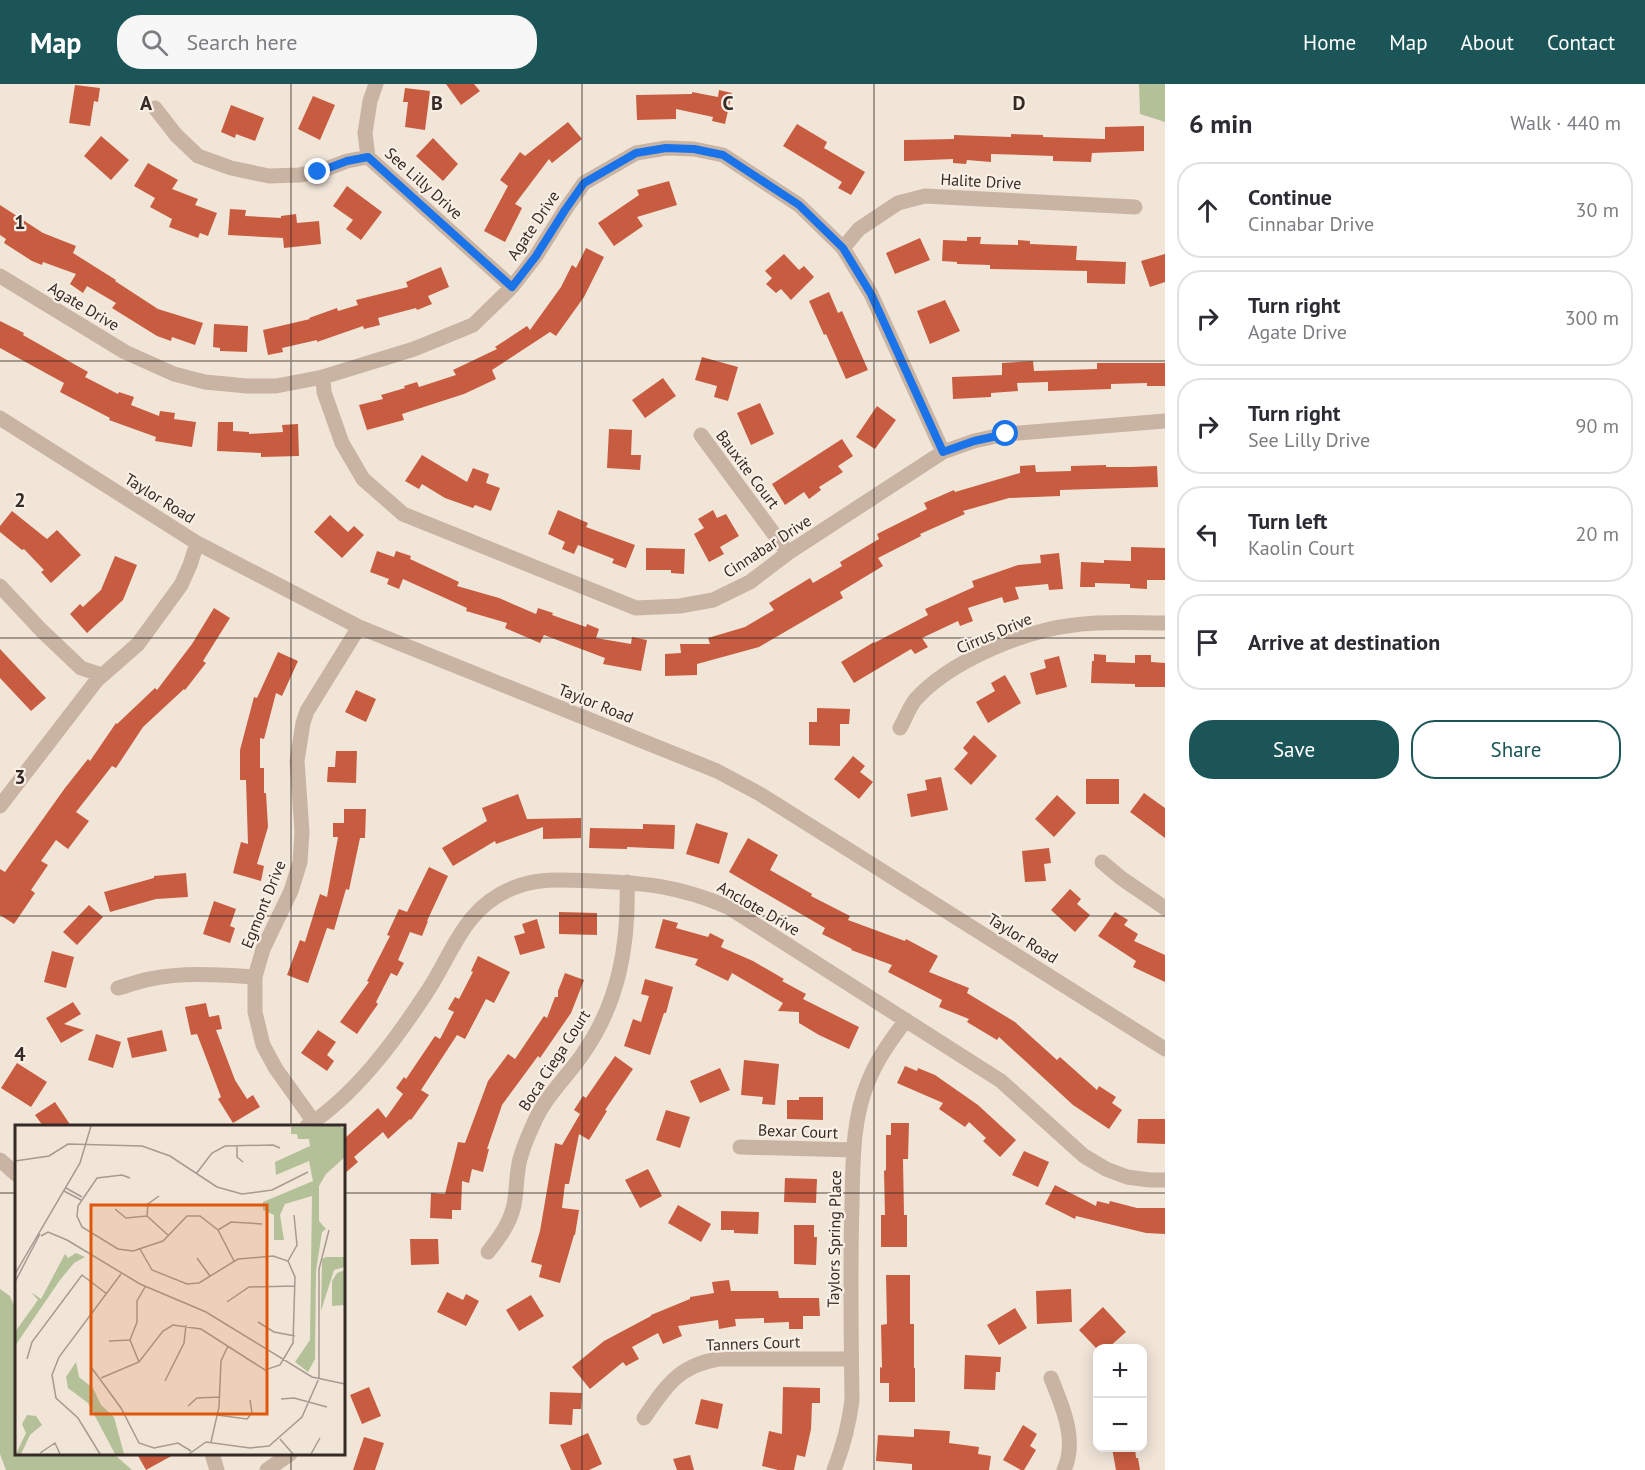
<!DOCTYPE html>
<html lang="en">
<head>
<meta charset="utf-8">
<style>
	body { margin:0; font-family:"PT Sans",sans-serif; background:#f7f7f7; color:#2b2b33 }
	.controls { position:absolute; right:18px; bottom:18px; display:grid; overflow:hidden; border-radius:12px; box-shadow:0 3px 15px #0003 }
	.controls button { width:54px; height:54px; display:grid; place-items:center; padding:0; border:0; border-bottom:2px solid #e1e1e2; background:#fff; color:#2b2b33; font:30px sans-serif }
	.stop { position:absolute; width:18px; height:18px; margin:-14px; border:4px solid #1a73e8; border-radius:50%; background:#fff }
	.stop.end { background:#1a73e8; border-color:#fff; box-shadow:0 2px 6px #0008 }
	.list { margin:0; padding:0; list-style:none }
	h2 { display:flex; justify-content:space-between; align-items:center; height:78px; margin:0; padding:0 24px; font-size:26px }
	h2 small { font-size:20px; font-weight:400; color:#7c7c81 }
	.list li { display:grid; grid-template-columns:39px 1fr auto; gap:18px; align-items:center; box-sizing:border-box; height:96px; margin:0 12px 12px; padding:0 12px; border:2px solid #e1e1e2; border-radius:24px }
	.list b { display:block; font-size:22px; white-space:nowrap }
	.list p { margin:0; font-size:20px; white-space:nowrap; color:#7c7c81 }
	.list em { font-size:20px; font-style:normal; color:#7c7c81 }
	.actions { display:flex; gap:12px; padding:18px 24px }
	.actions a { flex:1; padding:14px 0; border:2px solid #1b5557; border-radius:24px; text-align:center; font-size:21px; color:#1b5557 }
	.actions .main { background:#1b5557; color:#fff }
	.icon { flex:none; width:33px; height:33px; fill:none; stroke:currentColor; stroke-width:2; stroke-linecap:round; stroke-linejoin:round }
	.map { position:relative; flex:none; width:1165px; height:1386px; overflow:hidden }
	header { display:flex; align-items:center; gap:36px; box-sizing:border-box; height:84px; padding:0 30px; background:#1b5557; color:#fff }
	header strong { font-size:28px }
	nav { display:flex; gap:33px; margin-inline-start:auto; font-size:21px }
	.search { width:420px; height:54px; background:#f7f7f7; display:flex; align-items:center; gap:15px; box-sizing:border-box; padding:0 21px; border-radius:24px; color:#7c7c81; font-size:22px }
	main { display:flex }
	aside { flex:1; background:#fff }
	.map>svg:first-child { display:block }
	.green { fill:#b4c098 }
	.building { fill:#c85c40 }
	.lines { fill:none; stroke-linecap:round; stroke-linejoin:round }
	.minor { stroke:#c9b4a4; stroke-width:15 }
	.route { stroke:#1a73e8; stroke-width:8 }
	.grid { fill:none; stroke:#352a26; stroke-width:1.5; stroke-opacity:0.55 }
	.labels { text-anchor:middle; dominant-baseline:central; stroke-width:4.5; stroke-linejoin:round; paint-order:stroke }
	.street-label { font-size:16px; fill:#352a26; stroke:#f9efe5 }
	.inset-road { fill:none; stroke:#a69a91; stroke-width:1.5 }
	.view { fill:#df570d; fill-opacity:0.15; stroke:#df570d; stroke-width:3 }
	.inset-edge { fill:none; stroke:#352a26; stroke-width:3 }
	.grid-label { font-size:20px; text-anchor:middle; font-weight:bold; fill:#352a26; stroke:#f9efe5; stroke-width:4.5; stroke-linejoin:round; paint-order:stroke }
</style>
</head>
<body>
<header>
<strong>Map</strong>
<div class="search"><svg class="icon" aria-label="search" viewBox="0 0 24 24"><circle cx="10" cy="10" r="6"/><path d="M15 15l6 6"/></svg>Search here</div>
<nav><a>Home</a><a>Map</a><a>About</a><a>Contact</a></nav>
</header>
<main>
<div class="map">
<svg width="1165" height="1386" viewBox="0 0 1165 1386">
	<rect width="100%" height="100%" fill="#f1e5d8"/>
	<path class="green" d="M1139,0H1165V38L1140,30Z
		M0,1205L10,1212L16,1226V1370H114L132,1386H6L0,1370Z"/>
	<path class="building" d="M446,0H474L480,7L461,21Z
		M75,1L100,4L98,18L94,17L90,42L69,39Z
		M405,4L430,7L425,46L405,43L408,18H403Z
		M719,6L732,9L725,40L712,37L713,33L676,25V35L637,36L636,11L692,10V8L718,13Z
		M313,12L335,21L320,56L298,45Z
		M231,21L264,34L255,57L236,50L235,54L221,48Z
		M568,38L582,55L552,79L549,75L515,120L522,124L505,158L484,147L508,102L500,96L520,68L525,72Z
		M797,40L827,58L824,64L865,88L851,111L838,104L842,98L783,62Z
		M1144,42V67L1092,69L1091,78L1053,77V72L991,70V78L967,76L966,80L953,79V75L904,77V56L954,55V51L1011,53V50L1043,51V53L1105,55V43Z
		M101,52L129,76L111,96L84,72Z
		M433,54L458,80L443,97L416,72Z
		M148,79L178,96L172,105L198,115L195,121L217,129L208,152L200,149L198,154L169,143L172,135L150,123L155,114L134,102Z
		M669,97L677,121L637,133L643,142L614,162L598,139L639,111L637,106Z
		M347,102L382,128L361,156L346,145L353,136L333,122Z
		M0,121L43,149L76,162L73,169L116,196L115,197L158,225L203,239L195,261L172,253L171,257L157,252L112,224L116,219L87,202L83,209L70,200L76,190L43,178L42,181L32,177L4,159L6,155L0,151Z
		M230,125L246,126L245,132L281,134V132L296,130L297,139L319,137L321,160L284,164L283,154L228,151Z
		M967,153H981L980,160L1018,161V156L1030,157V160L1077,162L1076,176L1126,178L1125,200L1087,199V187L990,185V181L957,180V178L942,177L943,156L967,157Z
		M920,154L930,176L895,190L886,169Z
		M586,164L604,173L584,213L556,252L550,248L492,286L496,295L464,310L402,330L404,336L367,346L359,321L383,315L381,311L405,304L404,302L417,298L419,303L456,291L453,286L497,265L495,263L527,242L530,246L561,203L572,181L576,184Z
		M784,170L799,186L804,182L814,193L791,216L781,205L776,209L766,200L772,194L765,187Z
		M1165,170V198L1150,203L1141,177Z
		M441,183L449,203L428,212L432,220L417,226L416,224L378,234L380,241L364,245L363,242L317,258V256L282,264L283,268L268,271L263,246L310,235L309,234L337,224L338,227L358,221L356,216L408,203L406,198Z
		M829,208L838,229L842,227L868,286L846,295L826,250L824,251L809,217Z
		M945,216L960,247L930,260L917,227Z
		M0,237L24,249L23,251L88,288L85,293L118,310L119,308L134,313L131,321L159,332L160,327L175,329L174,335L196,338L192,363L155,357L156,353L109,336L110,334L60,308L64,299L0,264Z
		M214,240L248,242L247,268L220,267V264L213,263Z
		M702,273L738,283L728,317L714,313L717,302L695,296Z
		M1033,277L1034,287L1097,285V279H1165V302H1147V299L1111,300V305L1048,307V298L1017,299L1018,307L991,309V313L953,315L952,293L1002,291V279Z
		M663,294L676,312L645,334L632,316Z
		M760,319L774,350L751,361L737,329Z
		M877,322L896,336L875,365L856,353Z
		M218,338H233V347L249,348V350L283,348L282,341L298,340L299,372L261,373V369L217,367Z
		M609,345L632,346L631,371H641L640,386L607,384Z
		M842,355L853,372L838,382L843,388L819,403L821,406L809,415L804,408L785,421L772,400Z
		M422,371L467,398L473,384L489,390L486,399L500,404L491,427L475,421L473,424L445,414L422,400L419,405L405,397Z
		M1035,381L1036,388L1071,387V382L1106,381V383H1131L1157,382L1158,403L1060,406V412L1009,414L963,427L965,430L920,450L921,452L878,474L883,482L840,508L843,514L759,563L697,580V591L665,592V570L681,569L680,560H710L708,554L745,543L774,526L769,519L810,494L813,499L842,482L840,478L879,455L877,450L927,425L924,419L954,406L955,408L1020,389V382Z
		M558,426L588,439L586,443L635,461L626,484L612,479L614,475L578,461L574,470L562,465L565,458L548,450Z
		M713,426L717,434L726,430L739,452L720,463L724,470L709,478L694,450L704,444L698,435Z
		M12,427L47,455L57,446L81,471L51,499L41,488L44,486L24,465L22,466L0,448V442Z
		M330,431L348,448L354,442L364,451L342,474L314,448Z
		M1131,463L1165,464V496H1147V505L1130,504V500L1095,499V503H1080L1081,478L1104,479V476L1131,477Z
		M646,464L685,465L684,490L671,489V486H646Z
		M377,467L394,473L396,467L411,472L410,475L459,498L457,502L499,514L536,530L538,524L553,529L552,531L586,543L587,540L599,545L596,554L631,560L632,553L647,556L641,587L603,580L605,574L544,551L540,559L505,544L507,539L466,527L467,524L403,495L399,505L387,500L389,495L370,488Z
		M1059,469L1063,505L1049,506L1048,500L1015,503L1019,515L1004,519L1002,513L968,524L973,537L960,542L958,537L922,554L928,563L915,570L911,565L854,599L841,578L874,558V559L928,531L925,525L974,503L972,497L1018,481L1041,479L1040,471Z
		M115,472L137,481L123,516L87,549L70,530L80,520L83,523L101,506Z
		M214,524L230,534L203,577L206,579L185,606L184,605L143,643L116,684L112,682L76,728L89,737L68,765L56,756L41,777L48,781L31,806L35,809L14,840L0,831V785L5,788L65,704L88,675L90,677L116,639L117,640L155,604L157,606L192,560Z
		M0,565L46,614L31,627L0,594Z
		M278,568L298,577L282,612L276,609L264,655L260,654V684H264V709H266L268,743L257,780L264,782L261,797L233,789L241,758L248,760L246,696H240V666L254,613L257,614Z
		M1094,570L1106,571V578L1135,579V571H1151V578L1165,579V603H1135V600L1091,599L1092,577H1094Z
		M1059,572L1067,603L1036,611L1030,589L1046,584L1044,576Z
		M1005,591L1021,619L988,639L976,618L995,607L991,599Z
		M356,606L376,615L366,638L345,628Z
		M817,624L850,625L849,640H840V662L809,661V638H817Z
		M974,651L997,672L971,701L954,685L968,669L963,664Z
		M336,667H357L356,699L327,698L328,683H335Z
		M853,672L865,682L860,688L873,698L859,715L834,695Z
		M941,693L948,726L911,733L907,710L927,706L925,696Z
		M1086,695H1119V720H1086Z
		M1144,709L1165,724V754L1130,728Z
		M518,710L527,735L581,734V754L543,755V743L496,760L495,757L453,782L442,764L487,737L482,724Z
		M1057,711L1076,729L1054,753L1035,735Z
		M344,725H366L365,754H360L349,806L346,805L334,846L327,844L308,899L287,891L300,856L305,858L320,810L327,813L338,753H333V739H344Z
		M696,739L728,749L719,780L686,770Z
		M643,740L675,741L674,765L627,763V765L589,764L590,744L643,745Z
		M748,754L778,771L770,786L812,810L811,812L850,832L848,836L905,857L906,855L938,872L929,888L969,904L967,909L1015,938L1057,976L1060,973L1097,1006L1099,1002L1116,1013L1112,1019L1122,1026L1109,1045L1073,1021L999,953L997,956L967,938L969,935L939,923L942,916L888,888L892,881L851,866L852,865L822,850L825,844L729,788Z
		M1049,764L1051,779L1044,780L1046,797L1025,798L1022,767Z
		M429,783L448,792L427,837H428L422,852L410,848L398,876L404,879L397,892L391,889L376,918L378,920L357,950L340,938L369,898L367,897L390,852L387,851L399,825L407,828Z
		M186,789L188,813L156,815L110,828L104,808L154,794V792Z
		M1070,805L1081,815L1077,820L1090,831L1075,848L1051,826Z
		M214,817L236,825L230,842L235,844L230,859L203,850Z
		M89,821L103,833L77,861L63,848Z
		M559,828L597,829V851L559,850Z
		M1115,828L1128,836L1124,841L1138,850L1134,857L1165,871V898L1133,883L1136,877L1098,852Z
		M537,835L545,864L520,871L514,852L525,849L522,840Z
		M663,835L678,839L676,844L708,853L710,849L724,856L721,863L753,877L784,895L782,897L806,910L803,915L859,943L849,965L819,951L799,939V928L778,927L783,919L732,889L728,897L695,881L698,875L655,864Z
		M52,867L74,873L66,904L44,898Z
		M478,872L510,888L494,919L486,915L465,955L457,951L421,1006L429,1011L411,1036L410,1035L388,1055L383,1048L354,1073L358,1078L344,1090V1055L378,1024L386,1034L403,1010L396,1004L404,993L406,995L435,952L440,955L454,928L448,925L455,913L459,915L473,888L471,887Z
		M565,889L584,896L571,929L540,974L538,972L502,1021L487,1065H489L483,1088L472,1085L469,1099L462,1097L461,1126H452V1135L430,1134L431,1109L445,1110L458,1058L465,1059L488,997L508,970L515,975L544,932L547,934L555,913H558V907Z
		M645,895L673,903L666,929H664L650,971L624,962L633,935L641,938L649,912L641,910Z
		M73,918L81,930L64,940L84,946L61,959L46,934Z
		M206,919L209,933L219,931L222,945L216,946L235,996L247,1015L253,1011L260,1023L233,1039L218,1015L221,1013L197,950L191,951L185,923Z
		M162,946L167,967L132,974L127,954Z
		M318,946L336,958L327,971L334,977L327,987L301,969Z
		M96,950L121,958L113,984L88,976Z
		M615,972L633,985L605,1026L607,1027L589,1056L579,1050L569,1100H565L562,1124L579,1126L575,1151H574L560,1199L539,1193L542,1181L531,1178L540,1147L555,1059L562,1061L580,1030L574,1026L583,1012L586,1014Z
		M744,976L779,980L775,1021L762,1020L763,1013L741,1011Z
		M17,979L47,998L31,1023L1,1004Z
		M905,982L917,987L918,984L935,991L978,1021L1016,1056L1000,1073L983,1057L986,1054L969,1038L965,1043L939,1025L943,1019L897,999Z
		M720,984L730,1006L700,1019L690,997Z
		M799,1013H823V1036L787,1035V1016H799Z
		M55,1018L71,1042H43L35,1031Z
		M666,1026L690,1033L680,1064L656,1056Z
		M1138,1035H1165V1060L1137,1059Z
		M891,1039H909L908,1075H903L904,1131H907V1163H881V1131H885L884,1087L886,1086V1051H891Z
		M1024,1067L1049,1078L1038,1103L1012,1091Z
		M648,1085L662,1112L640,1124L625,1096Z
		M785,1094L817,1095L816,1119L784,1118Z
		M1055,1101L1096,1122L1097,1117L1109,1120L1110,1117L1137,1124H1165V1150L1146,1149L1076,1132L1075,1135L1045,1120Z
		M678,1121L711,1140L701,1158L668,1139Z
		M721,1127L759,1128L758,1150L734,1149V1146H721Z
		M794,1141H814V1153H817L816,1181L794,1180Z
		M410,1155H438L439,1180L411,1181Z
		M886,1191H910V1240H914V1284H915V1318H889V1299H880V1283L882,1284L881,1241L887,1240Z
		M729,1196L731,1207H778L779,1214H819L820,1232H803V1245H789V1238L764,1239V1234L735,1235L736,1242L719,1245L718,1236L678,1242L682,1252L663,1260L658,1249L632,1263L639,1275L626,1282L623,1278L590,1305L572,1283L604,1257L651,1232V1231L690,1215V1213L714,1209L712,1198Z
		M1071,1205L1072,1238L1037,1240L1036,1207Z
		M447,1208L463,1216L466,1210L479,1217L466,1242L437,1228Z
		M531,1211L544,1232L519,1247L506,1226Z
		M1103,1223L1126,1248L1108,1264H1096L1079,1246Z
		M1015,1224L1027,1244L999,1261L987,1241Z
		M965,1271L1001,1273L1000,1288H996L995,1306L964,1305Z
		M369,1303L381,1332L362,1340L350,1311Z
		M783,1303L820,1304V1319H812L811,1345L805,1373L797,1371L794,1386H778L762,1382L769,1347L782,1350Z
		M550,1308L582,1309L581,1325H573L572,1341L549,1340Z
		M701,1315L723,1320L718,1345L695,1340Z
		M1023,1341L1037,1350L1030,1362L1036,1366L1024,1386H1021L1003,1376Z
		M914,1345L950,1347L949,1359L979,1363L978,1370L991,1372L989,1386H912V1380L876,1377L878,1351L914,1353Z
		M588,1349L602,1380L589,1386H571L560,1361Z
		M364,1353L384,1359L375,1386H353Z
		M1112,1364H1135L1136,1374H1138L1140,1386H1116Z
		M137,1370H175L146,1386Z
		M690,1371L694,1386H677L673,1375Z"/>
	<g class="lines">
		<path class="minor" d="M376,0L370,17L365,49L368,73L512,203
			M155,24L176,51L198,72L231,84L269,92L299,91L318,88L347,77L368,73
			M843,164L859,145L898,119L925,112L1135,123
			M0,192L125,268L174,290L205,298L247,302H276L323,293L414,265L473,241L512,203L536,172L565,126L584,99L636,69L666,64L694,65L723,71L799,121L843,164L871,210L943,368
			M323,293L324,308L342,359L363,395L403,430L636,524L680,522L713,516L750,498L788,469L943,368L974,357L1006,350L1165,337
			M0,334L197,459L359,543L717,687L760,710L1165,965
			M701,351L788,469
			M0,502L41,546L81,584L102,591
			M900,644C905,635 909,624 915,616C950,577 1023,547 1074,541C1104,537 1135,539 1165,539
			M0,722L97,596L138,560L181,501L190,481L197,459
			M1102,778L1121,794L1165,824
			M118,904C129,901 139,897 150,895C185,888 221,891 255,893
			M314,1038L276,985L263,961L255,928V893L263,865L291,807L300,778L302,748L297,677L303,639L307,627L359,543
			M307,1042C355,1011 394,958 425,911C453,870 462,825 513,804C539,793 567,796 594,797C646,799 679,802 728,823L1001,997L1084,1072L1106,1085L1127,1093L1150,1096H1165
			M740,1063L854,1066
			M0,1076L16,1090
			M488,1168C500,1153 510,1139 514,1121C517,1106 516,1090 520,1075C523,1064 528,1052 533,1041C544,1014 566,994 582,971C619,919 629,860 627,798
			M1051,1294C1062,1322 1078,1356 1064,1386
			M644,1334C666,1302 678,1282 718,1275H851
			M212,1370L217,1386
			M267,1386L290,1370
			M834,1386C843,1363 849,1341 852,1316C851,1250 850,1185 852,1120C853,1079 852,1036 868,998C877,975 891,956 906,936"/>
	</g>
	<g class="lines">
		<path class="route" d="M318,88L347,77L368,73L512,203L536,172L565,126L584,99L636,69L666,64L694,65L723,71L799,121L843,164L871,210L943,368L974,357L1006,350"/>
	</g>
	<path class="grid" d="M291,0V1042M582,0V1386M874,0V1386M0,277H1165M0,554H1165M0,832H1165M0,1109H16M344,1109H1165M291,1370V1386"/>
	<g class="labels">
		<g class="street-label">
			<text transform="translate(981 97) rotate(3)">Halite Drive</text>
			<text transform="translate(424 99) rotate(42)">See Lilly Drive</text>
			<text transform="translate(533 141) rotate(-56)">Agate Drive</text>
			<text transform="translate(84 222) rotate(31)">Agate Drive</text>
			<text transform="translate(748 385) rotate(53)">Bauxite Court</text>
			<text transform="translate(160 414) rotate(32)">Taylor Road</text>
			<text transform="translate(767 462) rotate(-33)">Cinnabar Drive</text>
			<text transform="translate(994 549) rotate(-23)">Cirrus Drive</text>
			<text transform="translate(596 619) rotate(22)">Taylor Road</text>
			<text transform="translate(263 820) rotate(-68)">Egmont Drive</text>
			<text transform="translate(759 824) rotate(30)">Anclote Drive</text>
			<text transform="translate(1023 854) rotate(32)">Taylor Road</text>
			<text transform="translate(554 976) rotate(-57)">Boca Ciega Court</text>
			<text transform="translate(798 1047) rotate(2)">Bexar Court</text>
			<text transform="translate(834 1155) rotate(-89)">Taylors Spring Place</text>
			<text transform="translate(753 1259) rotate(-2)">Tanners Court</text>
		</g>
	</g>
	<g transform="translate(15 1041)">
		<rect width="330" height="330" fill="#f1e5d8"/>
		<path d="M325,1L330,4V32L311,49L304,61V96L311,104L307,107L301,146L300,234L293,247L280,237L295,215L297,71L270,79L265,90L269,115H259V90L248,85V77L298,56L294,36L261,50L260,37L295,21L294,14H283L282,9H276V2ZM61,128L70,132L59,138L45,155L0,221V207L23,175L16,167L26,174L50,129L53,133ZM311,132H330V142L319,145L306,186L307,134ZM330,145V180L317,181V156L322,148ZM61,237L64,252L78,263L86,280L99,292L109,329H100L73,278L53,263L51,252ZM12,290L21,291L27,300L15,310L6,329H1L11,308L7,299Z" fill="#b4c098"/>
		<path class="inset-road" d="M222,20V32L228,37M0,36L34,31L53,19L127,21L155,31L202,62L227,69L257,65L293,47M181,49L197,28L210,21L258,20L265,23M115,53L107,50L82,53L63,81L62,91L67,102L103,124L118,126L148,116L172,91H185L203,105L219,136M51,63L67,72M49,66L66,75M144,71L133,79L132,91L154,111M100,84L111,93L132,91M203,105L216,97L247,99M26,111L33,107L52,115M52,115L125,159L191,187L297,252L330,259M182,133L195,151M273,136L282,120L279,90M0,149L65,38L76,1M0,157L25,109M212,177L234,162L280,161M243,197L259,207L280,211M94,216L115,215M12,234L17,217L67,150L92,169M124,237L115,215L122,197V176L130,162M76,242L106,283L124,318L139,323L163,318L176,326M86,253L124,237L148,206L158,200L186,204L250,245L265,240L278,218L280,152L273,136L258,131L223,134L184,158L172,159L137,145L125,124M150,256L169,218L171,200M266,274L279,273L312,282M173,281L182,273L205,272M202,290L232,294L237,288L235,275M265,314L278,329M196,317L204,282L206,236L213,221M25,328L40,318L45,329M85,329L63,293L41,273L37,250L44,232L106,149M174,329L191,317L235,323L254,321L287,292L304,253V144L314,105M296,329L305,313"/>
		<path class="view" d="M76,80H252V289H76Z"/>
		<rect width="330" height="330" class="inset-edge"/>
	</g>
	<g class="grid-label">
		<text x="146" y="26">A</text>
		<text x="437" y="26">B</text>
		<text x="728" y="26">C</text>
		<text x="1019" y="26">D</text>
		<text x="20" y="145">1</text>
		<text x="20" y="423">2</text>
		<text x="20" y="700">3</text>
		<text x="20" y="977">4</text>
	</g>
</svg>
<div class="controls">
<button>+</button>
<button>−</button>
</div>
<div class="stop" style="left:1006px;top:350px"></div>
<div class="stop end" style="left:318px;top:88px"></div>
</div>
<aside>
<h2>6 min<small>Walk · 440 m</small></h2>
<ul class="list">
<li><svg class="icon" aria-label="ahead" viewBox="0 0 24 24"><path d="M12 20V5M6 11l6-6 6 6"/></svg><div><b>Continue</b><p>Cinnabar Drive</p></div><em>30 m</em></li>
<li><svg class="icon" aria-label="right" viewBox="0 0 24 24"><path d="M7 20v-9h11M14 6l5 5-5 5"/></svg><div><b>Turn right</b><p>Agate Drive</p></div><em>300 m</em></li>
<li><svg class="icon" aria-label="right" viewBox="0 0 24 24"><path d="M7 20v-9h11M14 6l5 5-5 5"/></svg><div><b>Turn right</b><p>See Lilly Drive</p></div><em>90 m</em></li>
<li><svg class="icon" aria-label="left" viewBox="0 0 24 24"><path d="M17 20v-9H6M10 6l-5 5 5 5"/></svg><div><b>Turn left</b><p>Kaolin Court</p></div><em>20 m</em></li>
<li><svg class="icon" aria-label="arrive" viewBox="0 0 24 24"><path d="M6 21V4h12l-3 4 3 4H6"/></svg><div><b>Arrive at destination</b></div></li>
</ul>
<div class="actions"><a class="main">Save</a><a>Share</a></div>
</aside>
</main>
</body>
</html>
